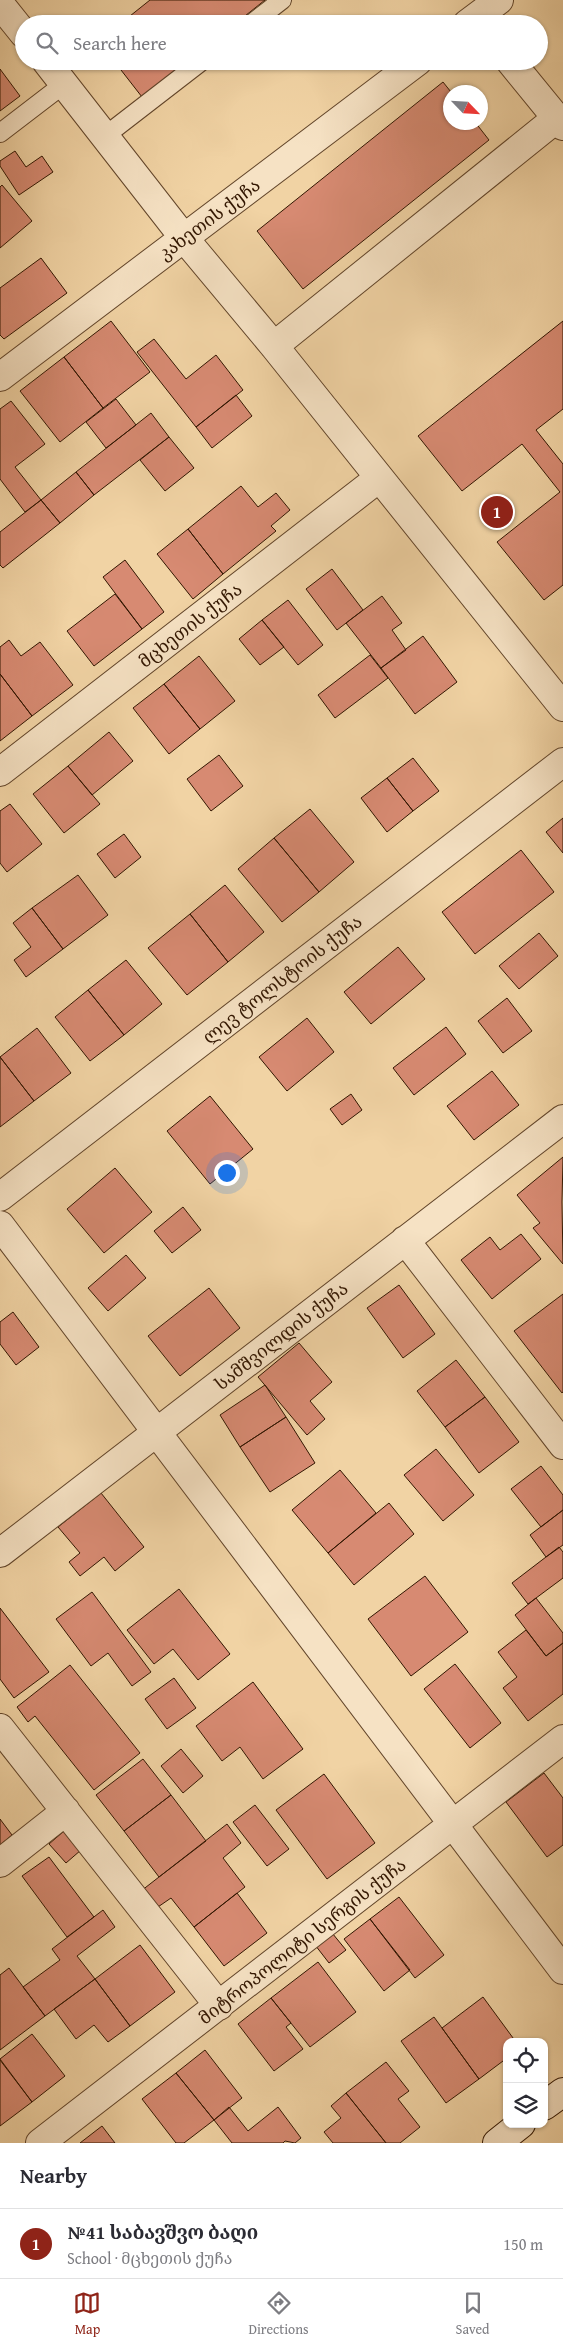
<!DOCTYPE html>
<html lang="en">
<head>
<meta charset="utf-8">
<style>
	body { margin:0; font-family:"Gentium Book Plus","Noto Serif Georgian",serif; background:#f2f2f3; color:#2b2b33 }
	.controls { position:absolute; right:15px; bottom:15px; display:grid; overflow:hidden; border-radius:10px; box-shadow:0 1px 4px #0004 }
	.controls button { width:45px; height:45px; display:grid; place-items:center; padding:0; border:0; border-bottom:1px solid #e1e1e2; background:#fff; color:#2b2b33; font:25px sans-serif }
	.compass { position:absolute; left:443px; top:85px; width:45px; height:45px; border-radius:50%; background:#fff; box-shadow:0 1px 4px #0004; rotate:115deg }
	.you { position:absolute; left:226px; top:1172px; width:18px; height:18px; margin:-12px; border:4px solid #fff; border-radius:50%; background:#1a73e8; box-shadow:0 0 0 8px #1a73e833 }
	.badge { display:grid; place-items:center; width:32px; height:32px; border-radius:50%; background:#8f2418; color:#fff; font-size:16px; font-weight:700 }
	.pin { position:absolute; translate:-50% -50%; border:2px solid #fff; box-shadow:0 1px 5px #0006 }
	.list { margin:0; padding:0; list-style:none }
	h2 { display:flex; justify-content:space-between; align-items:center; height:65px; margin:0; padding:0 20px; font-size:21px }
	h2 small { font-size:16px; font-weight:400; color:#7c7c81 }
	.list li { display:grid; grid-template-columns:32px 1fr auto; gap:15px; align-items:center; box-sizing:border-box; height:70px; padding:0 20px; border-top:1px solid #e1e1e2 }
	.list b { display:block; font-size:19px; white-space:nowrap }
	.list p { margin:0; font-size:16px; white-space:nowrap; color:#7c7c81 }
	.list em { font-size:16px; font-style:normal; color:#7c7c81 }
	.icon { flex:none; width:28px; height:28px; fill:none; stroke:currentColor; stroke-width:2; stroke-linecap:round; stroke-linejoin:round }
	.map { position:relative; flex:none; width:563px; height:2143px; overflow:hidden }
	.search { position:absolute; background:#fff; box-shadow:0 1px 4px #0004; left:15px; right:15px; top:15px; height:55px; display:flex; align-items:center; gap:12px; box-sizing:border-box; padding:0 18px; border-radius:28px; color:#7c7c81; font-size:19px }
	.sheet { height:135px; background:#fff }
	nav { display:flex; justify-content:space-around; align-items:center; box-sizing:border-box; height:70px; border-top:1px solid #e1e1e2; background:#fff; font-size:14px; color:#7c7c81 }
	nav a { display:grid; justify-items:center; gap:2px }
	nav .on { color:#8f2418 }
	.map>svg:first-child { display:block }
	.building { fill:#d78a72; stroke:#321601 }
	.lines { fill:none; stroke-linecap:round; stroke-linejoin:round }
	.lane-casing { stroke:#62452a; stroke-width:20 }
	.street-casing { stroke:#62452a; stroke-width:30 }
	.secondary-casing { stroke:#321601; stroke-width:30 }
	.lane { stroke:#f6e2c4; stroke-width:18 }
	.street { stroke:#f6e2c4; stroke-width:28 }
	.secondary { stroke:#f6e2c4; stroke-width:28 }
	.labels { text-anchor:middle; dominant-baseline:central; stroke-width:4; stroke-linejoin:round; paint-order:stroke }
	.street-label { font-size:18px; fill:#321601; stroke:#f6e2c4 }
</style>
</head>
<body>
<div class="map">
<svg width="563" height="2143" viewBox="0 0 563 2143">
	<rect width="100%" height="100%" fill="#f1d3a4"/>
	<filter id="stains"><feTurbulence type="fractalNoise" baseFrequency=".004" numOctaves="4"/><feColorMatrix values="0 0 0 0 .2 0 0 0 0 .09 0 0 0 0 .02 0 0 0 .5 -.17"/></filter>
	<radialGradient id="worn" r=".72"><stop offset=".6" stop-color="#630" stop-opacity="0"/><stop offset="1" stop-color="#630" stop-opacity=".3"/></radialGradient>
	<path class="building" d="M150,0H265L235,24H120Z
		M114,61H187L142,97Z
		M0,69L20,96L0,111Z
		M443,82L451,92L450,122H475L489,140L303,289L257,231Z
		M15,151L26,167L42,156L53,172L19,195L0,166V161Z
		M2,185L32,221L0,248V187Z
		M41,258L67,293L4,339L0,335V288Z
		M111,321L150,372L103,408L64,357Z
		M563,321V409L536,430L563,464V585L544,600L497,542L560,492L522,444L462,491L418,436Z
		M154,339L186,379L216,355L243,390L196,427L137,352Z
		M64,357L103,408L60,442L20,391Z
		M236,395L252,416L212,448L196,427Z
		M116,399L136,425L106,448L86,422Z
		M11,401L45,444L15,467L41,500L25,512L0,479V409Z
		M151,413L169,437L94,495L76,472Z
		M169,437L194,468L165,491L140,460Z
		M76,472L94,495L60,523L41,500Z
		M241,486L258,507L276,493L290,510L271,526L276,531L223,574L188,529Z
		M41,500L60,523L3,568L0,565V532Z
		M188,529L223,574L193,599L157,554Z
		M125,560L164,612L142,629L103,577Z
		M332,569L363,610L337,630L306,589Z
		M115,594L142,629L94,666L67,631Z
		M382,596L402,623L392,630L406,650L381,668L346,623Z
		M288,600L323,645L298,665L262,620Z
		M262,620L284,647L260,665L239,639Z
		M423,636L457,682L415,714L381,668Z
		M9,640L21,656L40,642L73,685L32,716L0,674V647Z
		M370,655L388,678L335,718L318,695Z
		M199,656L235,701L200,729L164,684Z
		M0,674L32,716L0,741Z
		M164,684L200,729L169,754L133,708Z
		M109,732L133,761L92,795L68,766Z
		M219,755L243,786L211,811L187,779Z
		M413,758L439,791L413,811L387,778Z
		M68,766L100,804L64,833L33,794Z
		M387,778L413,811L387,832L361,798Z
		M10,804L42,844L7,872L0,863V811Z
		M310,809L354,862L319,892L274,838Z
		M563,818V853L546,832Z
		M124,834L141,857L115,878L97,854Z
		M274,838L319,892L282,922L238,869Z
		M521,850L554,892L475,954L442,912Z
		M78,875L108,915L63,949L32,908Z
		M225,885L264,932L228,962L190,914Z
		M32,908L63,949L26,977L14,960L31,947L13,923Z
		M190,914L228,962L187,995L148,948Z
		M539,933L558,956L519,989L499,966Z
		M398,947L425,979L371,1024L344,992Z
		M126,960L162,1004L124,1035L88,990Z
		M88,990L124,1035L90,1061L55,1017Z
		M507,998L532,1031L503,1053L478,1021Z
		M307,1018L334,1052L287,1091L259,1057Z
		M446,1027L466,1054L414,1095L393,1068Z
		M37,1028L71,1073L34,1101L0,1057Z
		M0,1057L34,1101L0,1127Z
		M492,1071L519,1105L474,1140L447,1106Z
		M351,1094L362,1110L342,1125L330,1109Z
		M210,1096L253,1149L210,1184L167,1131Z
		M563,1157L562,1202L563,1264L533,1228L540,1223L517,1195Z
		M115,1168L152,1212L104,1253L67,1209Z
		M183,1207L201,1230L172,1253L154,1231Z
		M521,1234L541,1259L492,1299L461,1260L490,1237L500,1250Z
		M126,1255L146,1278L108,1311L88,1288Z
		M399,1285L435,1334L403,1358L367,1308Z
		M209,1288L240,1328L180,1376L148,1336Z
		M563,1294V1392L562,1393L514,1331Z
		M13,1312L39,1347L16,1365L0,1344V1322Z
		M299,1343L332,1382L310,1401L325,1419L307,1435L258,1377Z
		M456,1360L485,1397L445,1427L417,1391Z
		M265,1385L286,1417L240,1447L220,1415Z
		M485,1397L519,1442L479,1473L445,1427Z
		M286,1417L315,1463L270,1492L240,1447Z
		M436,1449L474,1495L443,1521L404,1475Z
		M541,1466L563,1495V1510L541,1527L511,1489Z
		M340,1470L376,1513L328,1553L292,1510Z
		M101,1493L144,1547L115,1571L104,1557L80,1576L69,1562L80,1553L58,1527Z
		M389,1503L414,1534L354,1585L328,1553Z
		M563,1510V1545L546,1557L530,1535Z
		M559,1547L563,1552V1578L528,1604L512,1583Z
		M425,1576L468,1632L411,1676L368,1619Z
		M179,1589L230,1654L198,1680L173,1649L154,1664L127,1630Z
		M92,1592L151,1672L132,1686L108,1653L91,1666L56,1619Z
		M536,1598L563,1633V1643L546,1656L515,1615Z
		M0,1608L49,1672L14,1698L0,1679Z
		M526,1630L546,1656L563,1643V1694L528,1721L503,1688L517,1677L498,1652Z
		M455,1664L501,1723L470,1748L424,1689Z
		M70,1665L140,1753L94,1790L35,1716L28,1722L17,1707Z
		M174,1678L196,1708L167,1729L145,1699Z
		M253,1682L303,1749L263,1779L240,1747L222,1761L196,1726Z
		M181,1749L203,1776L183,1793L161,1766Z
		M143,1759L171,1795L124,1831L96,1795Z
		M544,1773L563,1798V1845L547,1857L506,1802Z
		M324,1774L375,1843L327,1879L276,1810Z
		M171,1795L206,1841L159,1877L124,1831Z
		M255,1805L289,1849L267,1866L233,1822Z
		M0,1819L12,1835L0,1845Z
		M227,1824L241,1843L223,1858L245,1887L194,1927L171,1898L155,1909L141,1891Z
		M64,1831L81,1850L66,1863L49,1844Z
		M49,1857L94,1917L67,1937L22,1876Z
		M237,1893L267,1933L224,1966L194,1927Z
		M399,1897L444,1955L415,1978L370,1919Z
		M103,1910L115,1927L77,1956L95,1979L45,2016L23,1987L60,1960L52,1949Z
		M370,1919L410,1970L384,1991L344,1939Z
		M328,1928L346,1950L329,1963L312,1941Z
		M140,1945L175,1992L130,2026L95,1979Z
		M318,1962L356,2012L310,2047L271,1998Z
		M9,1968L45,2016L0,2050V1975Z
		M95,1979L130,2026L108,2042L94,2025L76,2039L54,2009Z
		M483,1997L516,2042H507V2058L479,2079L442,2028Z
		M271,1998L291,2023L286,2027L303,2049L274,2071L238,2024Z
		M434,2017L479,2079L446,2103L401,2041Z
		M32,2034L65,2076L32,2102L0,2059Z
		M205,2050L242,2098L214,2120L176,2073Z
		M0,2060L32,2102L0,2126Z
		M386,2062L409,2091L398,2099L420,2127L400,2143H386L346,2093Z
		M176,2073L214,2120L184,2143H176L142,2099Z
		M346,2093L386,2143H333L324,2132L341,2118L331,2106Z
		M229,2107L248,2131L278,2107L301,2138L295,2143L285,2141L283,2143H232L214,2120Z
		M102,2126L115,2143H80Z"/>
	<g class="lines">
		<defs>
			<path id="lane" d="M251,24L282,0
				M0,133L64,84
				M105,136L202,61"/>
			<path id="street" d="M0,4L24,34
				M467,24L499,0
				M46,61L184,238L274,346L563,707
				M510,61L563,126
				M274,346L557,118
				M0,377L418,61
				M0,772L379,478
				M0,1197L563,762
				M0,1225L563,1970
				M405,1240L563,1445
				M0,1553L563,1119
				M0,1728L219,2006
				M0,1863L66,1811
				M40,2143L563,1739"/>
			<path id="secondary" d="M544,2106L563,2092
				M497,2143L521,2124"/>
		</defs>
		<use href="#lane" class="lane-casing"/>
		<use href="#street" class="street-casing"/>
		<use href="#secondary" class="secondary-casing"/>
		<use href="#lane" class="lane"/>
		<use href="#street" class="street"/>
		<use href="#secondary" class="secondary"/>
	</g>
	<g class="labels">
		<g class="street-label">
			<text transform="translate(209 219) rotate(-37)">კახეთის ქუჩა</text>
			<text transform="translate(190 625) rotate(-38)">მცხეთის ქუჩა</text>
			<text transform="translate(282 979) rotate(-38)">ლევ ტოლსტოის ქუჩა</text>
			<text transform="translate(281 1336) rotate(-38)">სამშვილდის ქუჩა</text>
			<text transform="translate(302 1941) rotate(-38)">მიტროპოლიტი სერგის ქუჩა</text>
		</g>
	</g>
	<rect width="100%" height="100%" filter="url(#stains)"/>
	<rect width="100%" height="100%" fill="url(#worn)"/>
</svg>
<div class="controls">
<button><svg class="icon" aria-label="locate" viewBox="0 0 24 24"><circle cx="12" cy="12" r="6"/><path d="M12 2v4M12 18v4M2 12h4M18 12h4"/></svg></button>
<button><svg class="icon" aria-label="layers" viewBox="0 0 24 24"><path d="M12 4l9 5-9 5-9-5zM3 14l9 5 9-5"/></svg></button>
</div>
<svg class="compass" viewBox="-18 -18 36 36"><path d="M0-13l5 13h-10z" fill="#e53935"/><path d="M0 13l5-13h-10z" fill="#7c7c81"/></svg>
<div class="you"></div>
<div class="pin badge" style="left:497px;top:512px">1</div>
<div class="search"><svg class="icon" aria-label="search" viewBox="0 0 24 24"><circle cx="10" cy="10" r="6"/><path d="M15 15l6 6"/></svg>Search here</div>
</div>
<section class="sheet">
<h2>Nearby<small></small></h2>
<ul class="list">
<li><span class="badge">1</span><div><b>№41 საბავშვო ბაღი</b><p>School · მცხეთის ქუჩა</p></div><em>150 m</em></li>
</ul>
</section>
<nav>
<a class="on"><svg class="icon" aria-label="map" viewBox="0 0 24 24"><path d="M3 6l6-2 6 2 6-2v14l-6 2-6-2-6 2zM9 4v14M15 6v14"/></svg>Map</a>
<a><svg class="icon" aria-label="directions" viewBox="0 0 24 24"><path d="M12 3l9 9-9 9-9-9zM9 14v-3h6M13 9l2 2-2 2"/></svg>Directions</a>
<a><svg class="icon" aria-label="saved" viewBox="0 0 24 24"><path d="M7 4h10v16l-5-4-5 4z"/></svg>Saved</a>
</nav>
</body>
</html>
